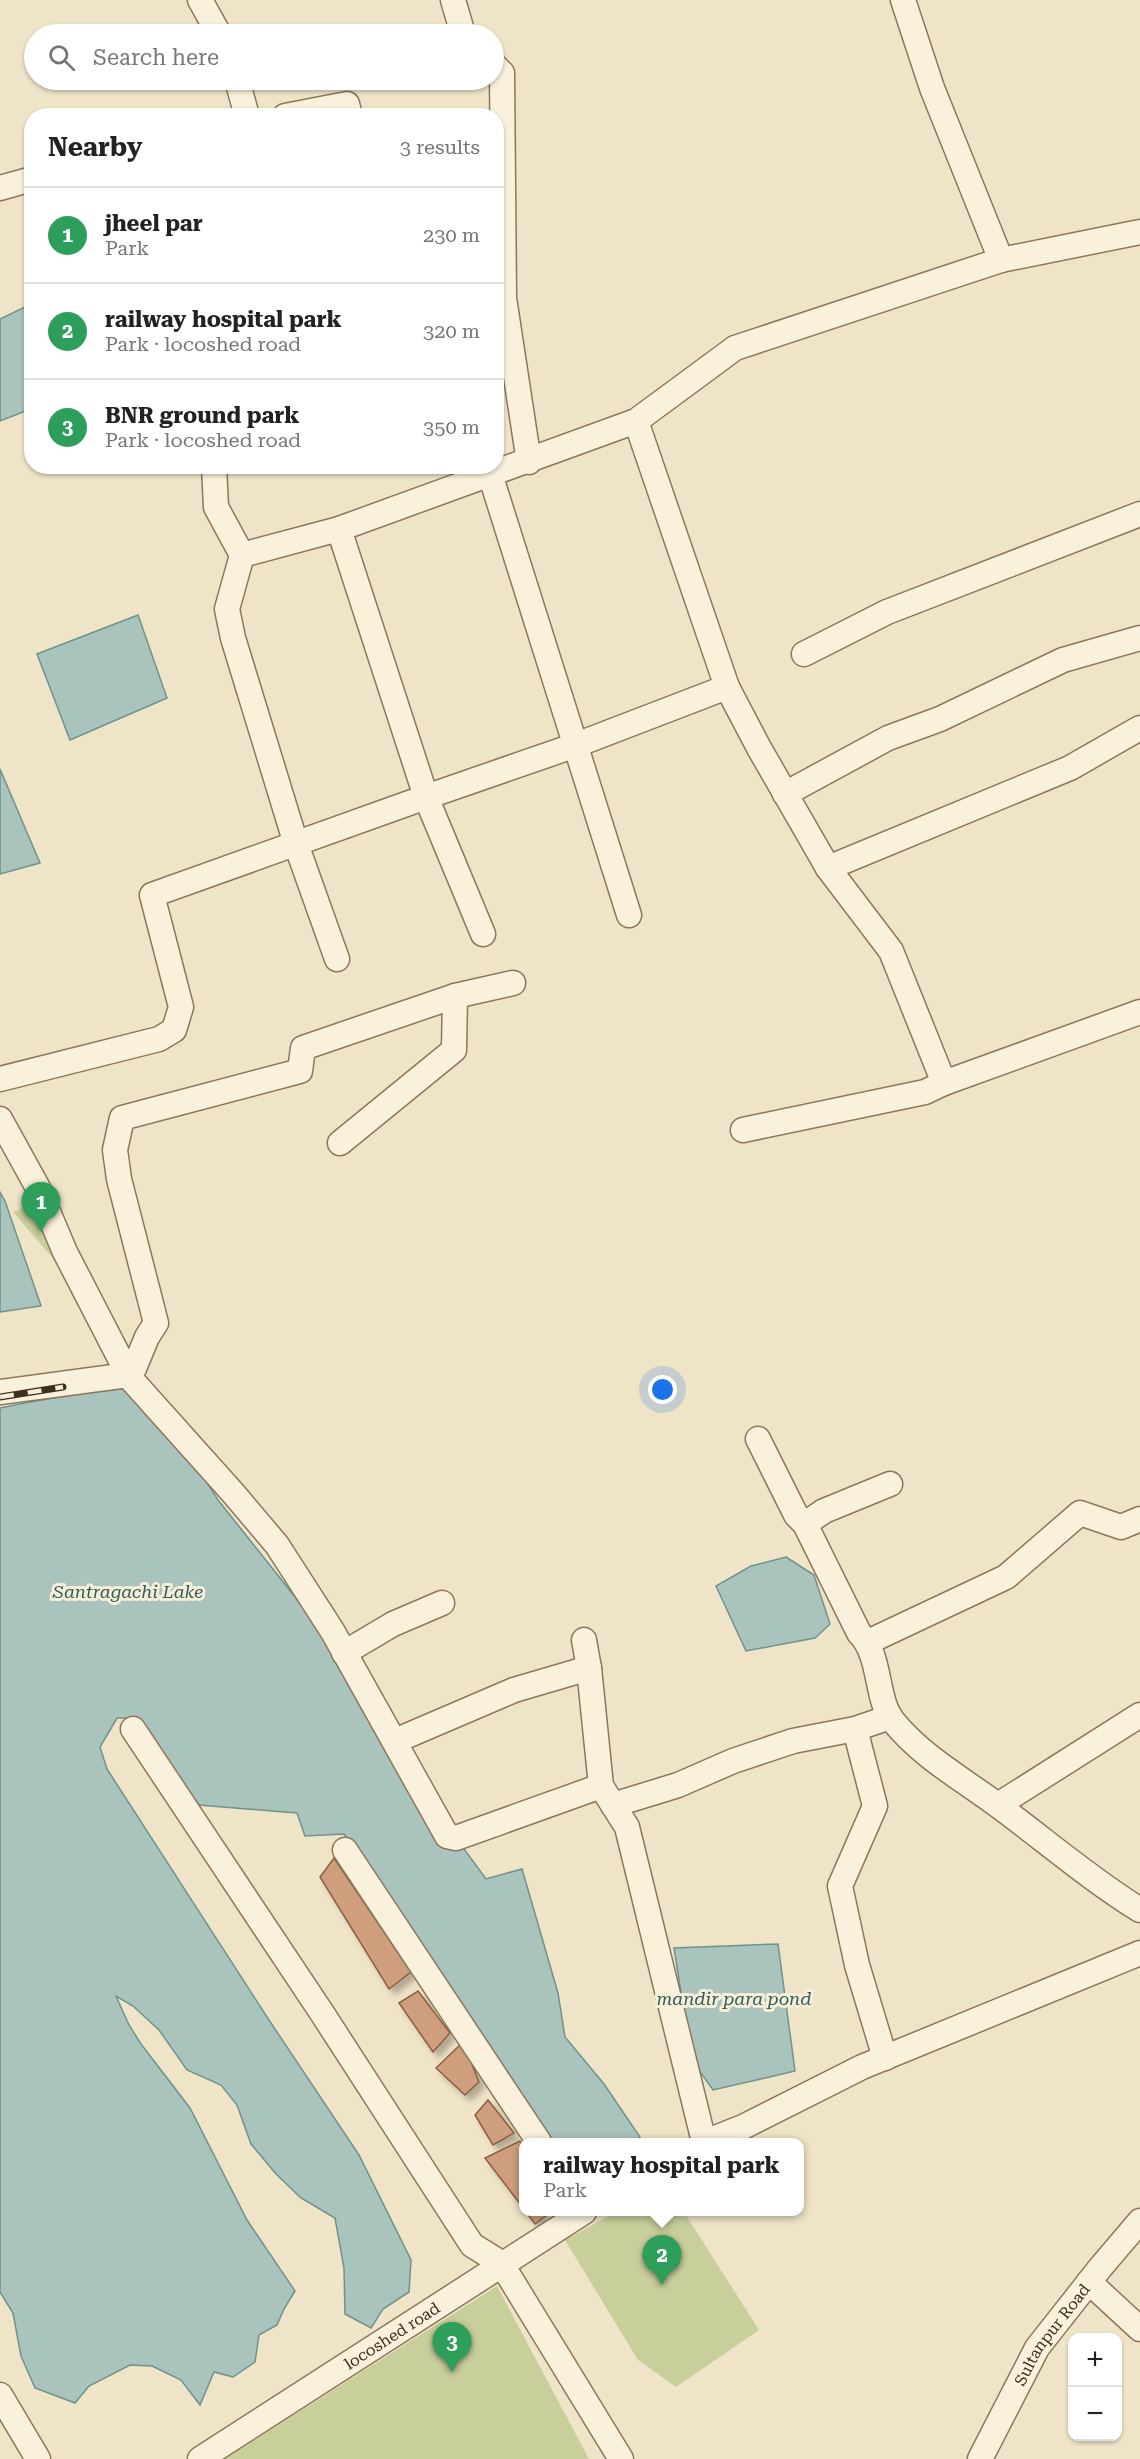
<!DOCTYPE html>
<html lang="en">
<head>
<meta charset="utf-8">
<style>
	body { margin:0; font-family:"Roboto Serif",serif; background:#f6f6f6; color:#222 }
	.controls { position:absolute; right:18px; bottom:18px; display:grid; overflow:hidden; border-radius:12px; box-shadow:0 2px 4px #0004 }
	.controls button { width:54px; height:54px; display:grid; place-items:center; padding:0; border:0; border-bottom:2px solid #e0e0e0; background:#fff; color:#222; font:30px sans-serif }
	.you { position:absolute; left:663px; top:1390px; width:21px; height:21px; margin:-15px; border:4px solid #fff; border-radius:50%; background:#1a73e8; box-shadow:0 0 0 9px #1a73e833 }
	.badge { display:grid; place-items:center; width:39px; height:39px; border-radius:50%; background:#d93025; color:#fff; font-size:20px; font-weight:700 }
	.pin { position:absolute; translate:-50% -50px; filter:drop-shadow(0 2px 3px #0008) }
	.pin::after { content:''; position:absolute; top:32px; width:21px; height:18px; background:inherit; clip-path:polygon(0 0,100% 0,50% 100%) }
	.popup { position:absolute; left:519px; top:2138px; width:285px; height:78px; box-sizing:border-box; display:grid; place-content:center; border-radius:12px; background:#fff; filter:drop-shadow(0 2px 4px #0005); font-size:20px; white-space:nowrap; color:#767676 }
	.popup b { font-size:22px; color:#222 }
	.popup::after { content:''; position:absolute; left:50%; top:100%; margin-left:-12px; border:12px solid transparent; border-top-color:#fff }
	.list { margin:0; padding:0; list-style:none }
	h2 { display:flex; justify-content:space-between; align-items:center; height:78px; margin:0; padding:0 24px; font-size:26px }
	h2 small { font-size:20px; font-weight:400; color:#767676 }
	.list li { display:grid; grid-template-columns:39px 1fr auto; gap:18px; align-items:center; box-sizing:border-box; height:96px; padding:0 24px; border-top:2px solid #e0e0e0 }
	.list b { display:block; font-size:22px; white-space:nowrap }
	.list p { margin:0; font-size:20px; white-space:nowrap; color:#767676 }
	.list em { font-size:20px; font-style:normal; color:#767676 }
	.icon { flex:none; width:33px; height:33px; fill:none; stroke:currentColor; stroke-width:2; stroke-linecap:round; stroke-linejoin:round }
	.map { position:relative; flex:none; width:1140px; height:2459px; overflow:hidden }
	.search { position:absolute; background:#fff; box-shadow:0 2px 4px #0004; left:24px; top:24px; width:480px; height:66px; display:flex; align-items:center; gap:15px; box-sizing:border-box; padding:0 21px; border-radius:33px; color:#767676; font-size:22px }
	.panel { position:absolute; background:#fff; box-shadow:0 2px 4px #0004; left:24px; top:108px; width:480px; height:366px; border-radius:24px }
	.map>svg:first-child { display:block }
	.green { fill:#c9cf9b }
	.water { fill:#a9c4bc; stroke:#6f938a; stroke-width:1.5 }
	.building { fill:#cf9f7d; stroke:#8d5f41; stroke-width:1.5; filter:url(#shadow) }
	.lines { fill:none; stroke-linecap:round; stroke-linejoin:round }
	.minor-casing { stroke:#8d765c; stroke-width:27 }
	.minor { stroke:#faf1dc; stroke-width:24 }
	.rail-casing { stroke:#3d2e20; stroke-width:7 }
	.rail { stroke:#f7eed8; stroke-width:4.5; stroke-dasharray:14; stroke-linecap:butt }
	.labels { text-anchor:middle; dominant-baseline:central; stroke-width:6; stroke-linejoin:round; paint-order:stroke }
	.street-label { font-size:16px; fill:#3d2e20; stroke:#f7eed8 }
	.water-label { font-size:18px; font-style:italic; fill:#2f5d5a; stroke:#f7eed8 }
</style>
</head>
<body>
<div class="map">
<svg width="1140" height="2459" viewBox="0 0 1140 2459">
	<defs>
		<filter id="shadow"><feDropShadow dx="5.5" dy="5.5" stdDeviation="3" flood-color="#0004"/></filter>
	</defs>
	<rect width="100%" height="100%" fill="#f0e4c8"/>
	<path class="green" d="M33,1204L80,1290L13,1212Z
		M616,2212H684L759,2330L676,2387L638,2360L565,2240Z
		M497,2286L589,2459H225Z"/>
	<path class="water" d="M29,305L32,314L31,409L0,421V319Z
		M138,615L167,698L70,740L37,654Z
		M0,769L40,863L0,874Z
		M0,1192L5,1201L41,1306L0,1312Z
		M147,1387L218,1500L307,1612L407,1771L486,1879L522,1869L558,1993L565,2037L604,2084L640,2137L634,2142H550L344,1834L305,1836L297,1813L199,1805L137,1718H117L100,1747L107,1769L267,2017L359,2155L411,2260L409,2292L383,2309L371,2328L345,2314L344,2268L335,2218L301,2198L276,2174L251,2144L237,2105L221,2085L187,2070L159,2030L133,2006L116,1996L129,2025L141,2044L190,2108L247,2220L295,2291L284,2309L277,2325L259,2335L255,2362L233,2377L214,2372L200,2405L181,2380L152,2366L130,2365L89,2386L75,2403L35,2388L21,2356L13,2313L0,2292V1408C48,1398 97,1390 147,1387Z
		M786,1557L814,1575L830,1624L815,1638L746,1651L716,1586L751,1566Z
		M778,1944L795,2071L713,2090L696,2066L689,2043L674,1948Z"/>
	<path class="building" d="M334,1858L411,1972L389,1989L320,1877Z
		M418,1991L450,2033L433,2052L399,2003Z
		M463,2042L479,2082L465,2095L436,2068Z
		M488,2100L514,2133L493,2145L475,2115Z
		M520,2141L524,2148V2209L485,2158Z
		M526,2212H551L535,2224Z"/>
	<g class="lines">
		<defs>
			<g id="minor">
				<path d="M200,0L219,34"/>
				<path d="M453,0L463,34"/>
				<path d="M903,0L932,88L1001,260"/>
				<path d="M494,65L502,73L504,298L529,462"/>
				<path d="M237,80L247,116"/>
				<path d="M285,116L347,104L350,116"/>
				<path d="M0,188L32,179"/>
				<path d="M214,466L216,507L242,555L227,609L233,638L296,844L337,959"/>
				<path d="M490,474L629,915"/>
				<path d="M242,555L339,529"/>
				<path d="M804,654L887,612L1140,514"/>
				<path d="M727,687L759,748L828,868L891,951L944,1083L925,1092L743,1130"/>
				<path d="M785,794L888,738L940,719L1063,660L1140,638"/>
				<path d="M828,868L1070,768L1140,728"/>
				<path d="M483,934L426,797L576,745L727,687L636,421"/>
				<path d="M455,996L513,983"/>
				<path d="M0,1079L159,1039L174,1030L181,1007L152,895L426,797L339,529L636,421L735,348L1001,260L1140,232"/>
				<path d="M944,1083L1140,1012"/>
				<path d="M0,1119L38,1188L65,1252L130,1378L233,1493L277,1545L333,1632L447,1836L456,1838L601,1786"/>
				<path d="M130,1378L147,1337L156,1323L119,1179L115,1150L122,1118L300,1071L303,1048L455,996L454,1050L340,1143"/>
				<path d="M0,1392L128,1375"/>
				<path d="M758,1439L796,1515L805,1524L859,1633C882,1656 875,1699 893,1721C923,1758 963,1779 1000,1807C1046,1841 1090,1879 1140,1910"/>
				<path d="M805,1524L824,1511L890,1484"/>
				<path d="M584,1640L589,1668L601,1786L627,1827L704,2142"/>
				<path d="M868,1642L1006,1577L1080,1513L1121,1527L1140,1519"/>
				<path d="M344,1653L393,1624L442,1603"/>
				<path d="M133,1729L322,2013L472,2245L501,2263L621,2459"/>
				<path d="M855,1729L875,1806L840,1886L857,1965L885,2058"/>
				<path d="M395,1741L514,1690L589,1668"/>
				<path d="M613,1805L678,1785L733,1761L793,1741L855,1729L890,1717"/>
				<path d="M998,1805L1140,1715"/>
				<path d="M345,1850L539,2142"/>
				<path d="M705,2142L743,2127L862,2067L1140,1953"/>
				<path d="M1089,2282L1140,2329"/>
				<path d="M0,2395L38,2459"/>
				<path id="s1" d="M200,2459L584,2212"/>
				<path id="s2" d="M980,2459L1037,2348L1100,2268L1140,2221"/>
			</g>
		</defs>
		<use href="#minor" class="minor-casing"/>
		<use href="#minor" class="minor"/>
		<defs>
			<path id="rail" d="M0,1397L63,1387"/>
		</defs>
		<use href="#rail" class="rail-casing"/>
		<use href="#rail" class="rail"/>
	</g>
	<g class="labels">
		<g class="street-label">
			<text stroke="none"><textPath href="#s1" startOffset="228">locoshed road</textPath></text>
			<text stroke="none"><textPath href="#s2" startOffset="144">Sultanpur Road</textPath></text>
		</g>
		<g class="water-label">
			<text x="128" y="1591">Santragachi Lake</text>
			<text x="734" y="1998">mandir para pond</text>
		</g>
	</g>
</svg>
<div class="controls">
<button>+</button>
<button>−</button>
</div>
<div class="you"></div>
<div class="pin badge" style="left:41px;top:1232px;background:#2e9e5b">1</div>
<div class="pin badge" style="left:662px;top:2285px;background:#2e9e5b">2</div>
<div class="popup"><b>railway hospital park</b>Park</div>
<div class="pin badge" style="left:452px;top:2372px;background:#2e9e5b">3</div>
<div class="search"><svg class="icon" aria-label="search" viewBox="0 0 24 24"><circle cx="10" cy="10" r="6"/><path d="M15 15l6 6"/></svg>Search here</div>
<section class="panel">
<h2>Nearby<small>3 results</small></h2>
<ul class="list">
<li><span class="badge" style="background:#2e9e5b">1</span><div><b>jheel par</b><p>Park</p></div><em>230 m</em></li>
<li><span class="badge" style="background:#2e9e5b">2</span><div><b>railway hospital park</b><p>Park · locoshed road</p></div><em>320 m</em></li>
<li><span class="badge" style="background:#2e9e5b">3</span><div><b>BNR ground park</b><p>Park · locoshed road</p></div><em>350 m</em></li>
</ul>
</section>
</div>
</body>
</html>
